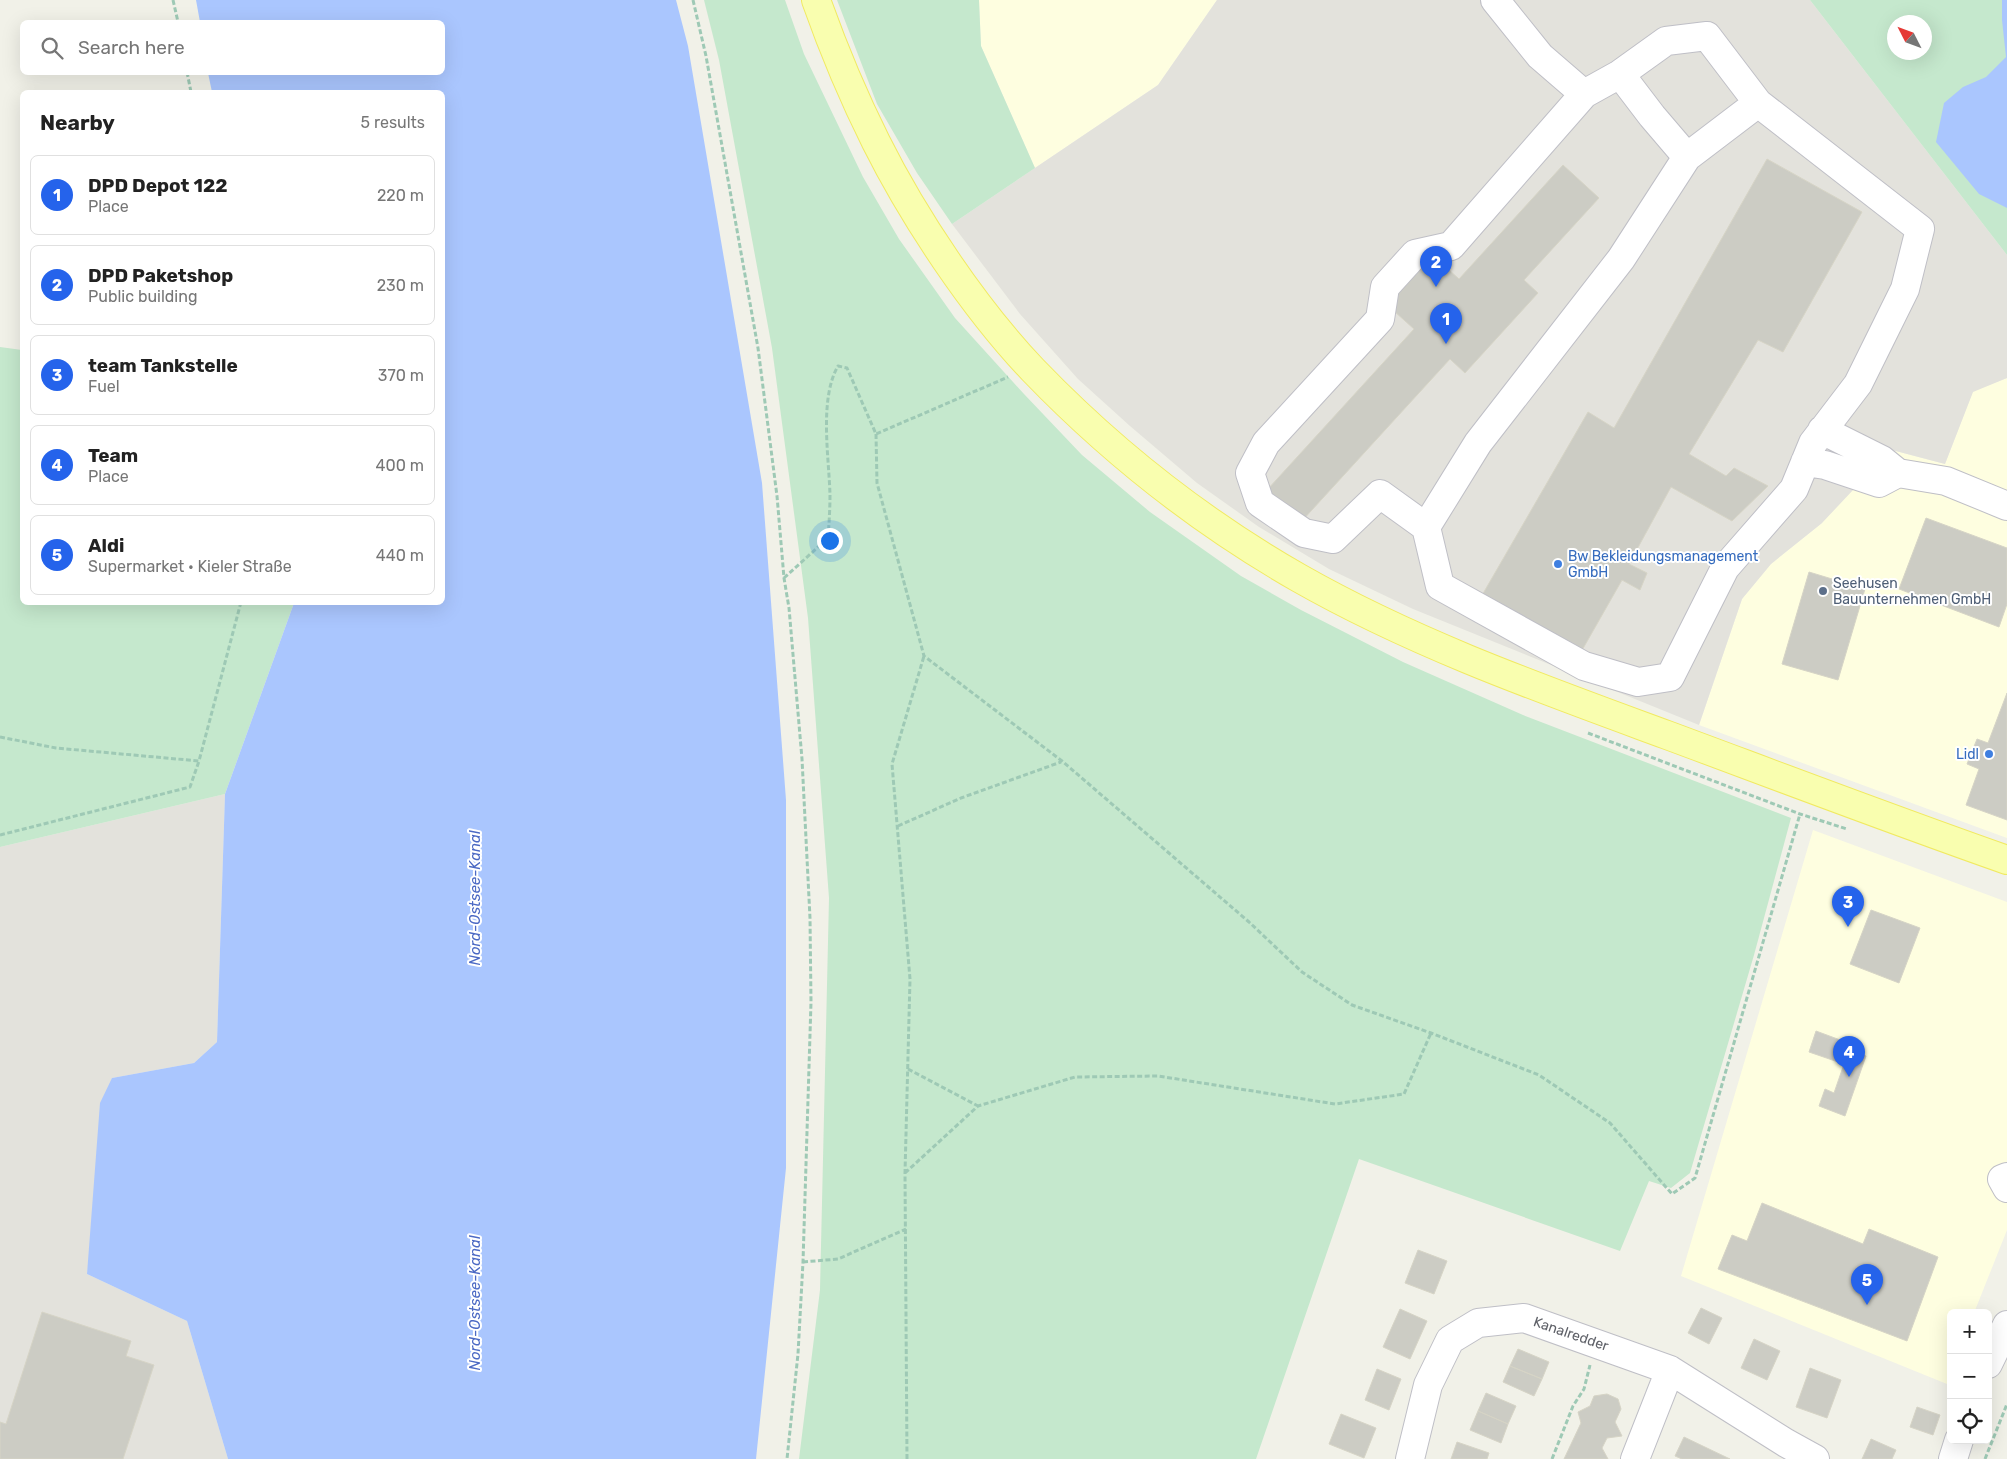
<!DOCTYPE html>
<html lang="en">
<head>
<meta charset="utf-8">
<style>
	body { margin:0; font-family:Rubik,sans-serif; background:#f6f6f6; color:#222 }
	.controls { position:absolute; right:15px; bottom:15px; display:grid; overflow:hidden; border-radius:8px; box-shadow:0 5px 20px #0002 }
	.controls button { width:45px; height:45px; display:grid; place-items:center; padding:0; border:0; border-bottom:1px solid #e0e0e0; background:#fff; color:#222; font:25px sans-serif }
	.compass { position:absolute; left:1887px; top:15px; width:45px; height:45px; border-radius:50%; background:#fff; box-shadow:0 5px 20px #0002; rotate:312deg }
	.you { position:absolute; left:829px; top:540px; width:18px; height:18px; margin:-12px; border:4px solid #fff; border-radius:50%; background:#1a73e8; box-shadow:0 0 0 8px #1a73e833 }
	.badge { display:grid; place-items:center; width:32px; height:32px; border-radius:50%; background:#2563eb; color:#fff; font-size:16px; font-weight:700 }
	.pin { position:absolute; translate:-50% -41px; filter:drop-shadow(0 1px 2px #0008) }
	.pin::after { content:''; position:absolute; top:26px; width:18px; height:15px; background:inherit; clip-path:polygon(0 0,100% 0,50% 100%) }
	.list { margin:0; padding:0; list-style:none }
	h2 { display:flex; justify-content:space-between; align-items:center; height:65px; margin:0; padding:0 20px; font-size:21px }
	h2 small { font-size:16px; font-weight:400; color:#767676 }
	.list li { display:grid; grid-template-columns:32px 1fr auto; gap:15px; align-items:center; box-sizing:border-box; height:80px; margin:0 10px 10px; padding:0 10px; border:1px solid #e0e0e0; border-radius:8px }
	.list b { display:block; font-size:19px; white-space:nowrap }
	.list p { margin:0; font-size:16px; white-space:nowrap; color:#767676 }
	.list em { font-size:16px; font-style:normal; color:#767676 }
	.icon { flex:none; width:28px; height:28px; fill:none; stroke:currentColor; stroke-width:2; stroke-linecap:round; stroke-linejoin:round }
	.map { position:relative; flex:none; width:2007px; height:1459px; overflow:hidden }
	.search { position:absolute; background:#fff; box-shadow:0 5px 20px #0002; left:20px; top:20px; width:425px; height:55px; display:flex; align-items:center; gap:12px; box-sizing:border-box; padding:0 18px; border-radius:8px; color:#767676; font-size:19px }
	.panel { position:absolute; background:#fff; box-shadow:0 5px 20px #0002; left:20px; top:90px; width:425px; height:515px; border-radius:8px }
	.map>svg:first-child { display:block }
	.commercial { fill:#fefee0 }
	.industrial { fill:#e3e2dc }
	.green { fill:#c5e8cd; fill-rule:evenodd }
	.water { fill:#aac6fe }
	.building { fill:#ccccc4; stroke:#d6d4c6 }
	.lines { fill:none; stroke-linecap:round; stroke-linejoin:round }
	.minor-casing { stroke:#bfbfc6; stroke-width:30 }
	.major-casing { stroke:#f1ea61; stroke-width:30 }
	.path { stroke:#9ec9b5; stroke-width:3; stroke-dasharray:5 2.5; stroke-linecap:butt }
	.minor { stroke:#fff; stroke-width:28 }
	.major { stroke:#f9feaf; stroke-width:28 }
	.shop-dot { fill:#3f7fe0; stroke:#fff; stroke-width:2 }
	.service-dot { fill:#5c6f8a; stroke:#fff; stroke-width:2 }
	.labels { text-anchor:middle; dominant-baseline:central; stroke-width:4; stroke-linejoin:round; paint-order:stroke }
	.shop-label { font-size:14px; fill:#366cbe; stroke:#fff; text-anchor:start }
	.service-label { font-size:14px; fill:#4e5e75; stroke:#fff; text-anchor:start }
	.street-label { font-size:14px; fill:#5f6168; stroke:#fff }
	.water-label { font-size:15px; font-style:italic; fill:#4b69c4; stroke:#fff }
</style>
</head>
<body>
<div class="map">
<svg width="2007" height="1459" viewBox="0 0 2007 1459">
	<rect width="100%" height="100%" fill="#f1f1e8"/>
	<path class="commercial" d="M979,0H1217L1158,85L1035,168L981,46Z
		M2007,378V838L1699,725L1742,599L1771,564L1822,523L1873,445L1945,464L1973,391Z
		M1813,830L2007,902V1230L1974,1313H1951V1372L1947,1384L1681,1276Z"/>
	<path class="industrial" d="M1217,0H1810L2007,255V378L1973,392L1945,464L1873,445L1854,489L1822,523L1771,564L1742,599L1699,725L1413,609L1329,569L1259,527L1197,483L1130,426L1078,379L1020,314L952,224L1158,85Z
		M225,794L217,1042L194,1063L112,1078L87,1274L187,1321L228,1459H0V847Z"/>
	<path class="green" d="M704,0H785L804,54L863,177L899,239L955,318L1024,394L1082,455L1150,512L1241,576L1301,610L1403,662L1523,715L1791,818L1754,955L1690,1173L1671,1188L1649,1181L1620,1251L1359,1159L1256,1459H799L820,1290L829,898L808,618L772,348L719,60Z
		M837,0H979L981,46L1035,168L952,224L917,173L877,104Z
		M1810,0H2007V255ZM1894,22H1924V52H1894Z
		M0,347L22,350V602L294,603L225,794L0,847Z"/>
	<path class="water" d="M196,0H676L688,46L762,483L786,800V1168L756,1459H228L187,1321L87,1274L100,1103L112,1078L194,1063L217,1042L225,794L294,603L442,602V92H212L208,73L442,72V22H200Z
		M2002,0H2007V208L1979,194L1936,142L1944,103L1963,87L1986,77L2006,57L2002,20Z"/>
	<path class="building" d="M1767,159L1862,212L1783,352L1758,340L1689,454L1726,476L1734,468L1768,486L1732,521L1671,487L1629,564L1647,573L1640,590L1622,580L1581,652L1481,597L1588,412L1614,428Z
		M1563,165L1599,198L1524,280L1538,293L1465,373L1450,359L1301,522L1267,490L1414,329L1394,311L1393,293L1422,262L1438,260L1459,279Z
		M1926,518L2007,548V604L1999,627L1899,589Z
		M1809,572L1865,589L1838,680L1782,664Z
		M2007,693V820L1966,805L1979,769L1967,764L1977,739L1988,743Z
		M1871,910L1920,928L1899,983L1850,964Z
		M1816,1031L1851,1044L1849,1050L1866,1056L1845,1116L1819,1106L1825,1089L1834,1093L1844,1064L1809,1052Z
		M1762,1203L1863,1244L1869,1229L1938,1257L1907,1341L1718,1269L1732,1235L1747,1241Z
		M1418,1250L1447,1261L1434,1294L1405,1283Z
		M1701,1308L1722,1318L1709,1344L1688,1333Z
		M1400,1309L1427,1321L1410,1359L1383,1347Z
		M42,1312L131,1341L126,1356L154,1365L123,1459H0V1422L6,1424Z
		M1754,1339L1780,1351L1767,1380L1741,1368Z
		M1518,1349L1549,1362L1542,1379L1510,1366Z
		M1510,1366L1542,1379L1534,1396L1503,1382Z
		M1810,1368L1841,1380L1827,1418L1796,1407Z
		M1377,1369L1401,1379L1389,1410L1365,1400Z
		M1486,1393L1516,1406L1508,1424L1478,1411Z
		M1607,1394L1618,1399L1621,1409L1615,1422L1622,1436L1607,1438L1602,1448L1608,1459H1564L1581,1423L1578,1412L1590,1406L1594,1396Z
		M1917,1407L1940,1415L1933,1435L1910,1427Z
		M1478,1411L1508,1424L1501,1443L1470,1430Z
		M1341,1414L1376,1428L1364,1458L1329,1444Z
		M1684,1437L1709,1449L1730,1459H1682L1675,1456Z
		M1871,1439L1896,1450L1892,1459H1862Z
		M1457,1442L1489,1453L1487,1459H1451Z"/>
	<g class="lines">
		<defs>
			<path id="minor" d="M1495,0L1540,56L1584,94
				M1707,36L1758,103L1920,229L1905,289L1858,384L1813,443L1794,489L1725,568L1670,677L1638,682L1584,666L1440,586L1426,527L1380,494L1333,539L1304,533L1260,503L1250,473L1266,443L1380,319L1385,287L1415,254L1451,246L1584,94L1620,74L1666,41Z
				M1620,74L1652,116L1687,157
				M1822,430L1882,460L1898,473L1946,481L2007,506
				M1805,462L1825,465L1879,483L1898,473
				M1426,527L1478,443L1621,259L1687,157L1758,103
				M2007,1177L2002,1179L2007,1188
				M1988,1364L2007,1325
				M1410,1459L1428,1385L1450,1340L1478,1323L1524,1318L1670,1370L1786,1443L1815,1459
				M1635,1459L1670,1370
				M1953,1459L1959,1440"/>
			<path id="major" d="M816,0C833,48 853,96 876,142C914,218 974,308 1033,370C1111,451 1201,522 1299,578C1415,644 1542,689 1667,735C1780,777 1893,820 2007,860"/>
		</defs>
		<use href="#minor" class="minor-casing"/>
		<use href="#major" class="major-casing"/>
		<path class="path" d="M173,0L178,22
			M693,0L706,56L758,348L777,496L784,578L789,608L802,759L810,918L811,1002L803,1262L798,1354L787,1459
			M187,72L191,92
			M876,434L877,483L924,656L1062,761L1249,922L1302,972L1352,1005L1431,1033L1539,1075L1610,1123L1672,1194L1695,1178L1800,814
			M784,578L828,538C829,524 830,509 830,495C829,457 819,399 838,366L847,368L876,434L1008,377
			M1588,733L1800,814L1847,829
			M0,737L56,748L199,761L241,602
			M898,826L961,798L1061,762
			M0,835L190,787L199,761
			M908,1069L978,1106
			M905,1173L978,1106L1075,1077L1158,1076L1335,1104L1404,1094L1431,1033
			M803,1262L838,1259L906,1229
			M907,1459L905,1173L910,979L892,764L924,656
			M1552,1459L1573,1406L1584,1389L1590,1365
			M1985,1459L2007,1404"/>
		<use href="#minor" class="minor"/>
		<use href="#major" class="major"/>
	</g>
	<g class="shop-dot">
		<circle cx="1558" cy="564" r="5"/>
		<circle cx="1989" cy="754" r="5"/>
	</g>
	<circle class="service-dot" cx="1823" cy="591" r="5"/>
	<g class="labels">
		<g class="shop-label">
			<text x="1568" y="556">Bw Bekleidungsmanagement<tspan x="1568" dy="16">GmbH</tspan></text>
			<text x="1979" y="754" text-anchor="end">Lidl</text>
		</g>
		<g class="service-label">
			<text x="1833" y="583">Seehusen<tspan x="1833" dy="16">Bauunternehmen GmbH</tspan></text>
		</g>
		<g class="street-label">
			<text transform="translate(1571 1334) rotate(19)">Kanalredder</text>
		</g>
		<g class="water-label">
			<text transform="translate(475 898) rotate(-90)">Nord-Ostsee-Kanal</text>
			<text transform="translate(475 1303) rotate(-90)">Nord-Ostsee-Kanal</text>
		</g>
	</g>
</svg>
<div class="controls">
<button>+</button>
<button>−</button>
<button><svg class="icon" aria-label="locate" viewBox="0 0 24 24"><circle cx="12" cy="12" r="6"/><path d="M12 2v4M12 18v4M2 12h4M18 12h4"/></svg></button>
</div>
<svg class="compass" viewBox="-18 -18 36 36"><path d="M0-13l5 13h-10z" fill="#e53935"/><path d="M0 13l5-13h-10z" fill="#767676"/></svg>
<div class="you"></div>
<div class="pin badge" style="left:1446px;top:344px">1</div>
<div class="pin badge" style="left:1436px;top:287px">2</div>
<div class="pin badge" style="left:1848px;top:927px">3</div>
<div class="pin badge" style="left:1849px;top:1077px">4</div>
<div class="pin badge" style="left:1867px;top:1305px">5</div>
<div class="search"><svg class="icon" aria-label="search" viewBox="0 0 24 24"><circle cx="10" cy="10" r="6"/><path d="M15 15l6 6"/></svg>Search here</div>
<section class="panel">
<h2>Nearby<small>5 results</small></h2>
<ul class="list">
<li><span class="badge">1</span><div><b>DPD Depot 122</b><p>Place</p></div><em>220 m</em></li>
<li><span class="badge">2</span><div><b>DPD Paketshop</b><p>Public building</p></div><em>230 m</em></li>
<li><span class="badge">3</span><div><b>team Tankstelle</b><p>Fuel</p></div><em>370 m</em></li>
<li><span class="badge">4</span><div><b>Team</b><p>Place</p></div><em>400 m</em></li>
<li><span class="badge">5</span><div><b>Aldi</b><p>Supermarket · Kieler Straße</p></div><em>440 m</em></li>
</ul>
</section>
</div>
</body>
</html>
